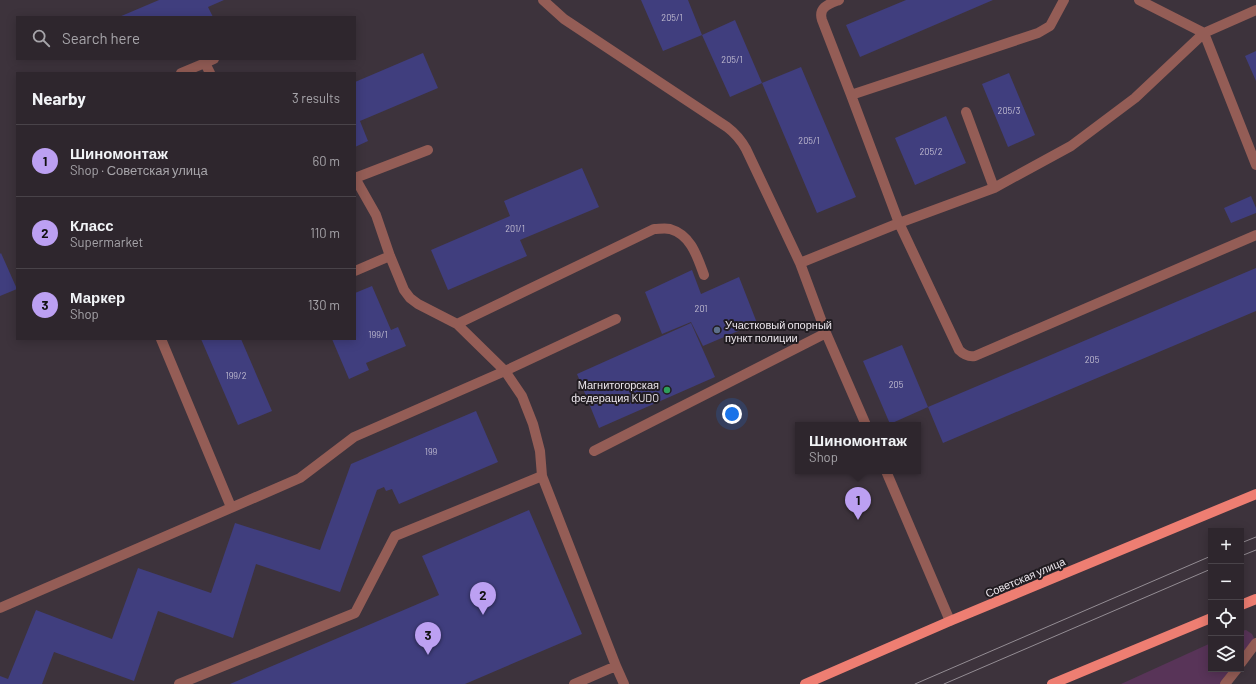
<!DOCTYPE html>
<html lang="en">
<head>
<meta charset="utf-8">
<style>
	body { margin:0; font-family:Barlow,sans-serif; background:#362e35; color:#f1f3f6 }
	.controls { position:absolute; right:12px; bottom:12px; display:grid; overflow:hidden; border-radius:0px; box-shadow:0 2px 10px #0003 }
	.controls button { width:36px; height:36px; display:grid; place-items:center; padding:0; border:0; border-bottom:1px solid #494349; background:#2e262d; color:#f1f3f6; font:20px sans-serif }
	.you { position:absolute; left:732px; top:414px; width:14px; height:14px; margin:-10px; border:3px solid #fff; border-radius:50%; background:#1a73e8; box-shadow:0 0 0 6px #1a73e833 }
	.badge { display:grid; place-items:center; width:26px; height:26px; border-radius:50%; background:#bca0f2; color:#111; font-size:13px; font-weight:700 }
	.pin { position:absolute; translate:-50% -33px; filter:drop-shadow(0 1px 2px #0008) }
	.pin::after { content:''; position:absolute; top:21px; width:14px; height:12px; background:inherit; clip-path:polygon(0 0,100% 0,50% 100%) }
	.popup { position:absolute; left:795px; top:422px; width:126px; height:52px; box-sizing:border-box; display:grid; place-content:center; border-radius:0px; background:#2e262d; filter:drop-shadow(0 1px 3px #0005); font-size:13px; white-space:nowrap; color:#a7a5aa }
	.popup b { font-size:15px; color:#f1f3f6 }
	.popup::after { content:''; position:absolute; left:50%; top:100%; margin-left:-8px; border:8px solid transparent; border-top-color:#2e262d }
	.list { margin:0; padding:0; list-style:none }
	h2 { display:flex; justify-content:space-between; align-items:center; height:52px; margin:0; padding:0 16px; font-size:17px }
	h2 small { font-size:13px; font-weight:400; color:#a7a5aa }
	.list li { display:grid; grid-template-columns:26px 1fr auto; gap:12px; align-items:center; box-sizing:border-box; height:72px; padding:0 16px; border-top:1px solid #494349 }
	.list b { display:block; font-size:15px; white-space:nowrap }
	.list p { margin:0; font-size:13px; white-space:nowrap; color:#a7a5aa }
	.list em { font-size:13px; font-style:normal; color:#a7a5aa }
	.icon { flex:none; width:22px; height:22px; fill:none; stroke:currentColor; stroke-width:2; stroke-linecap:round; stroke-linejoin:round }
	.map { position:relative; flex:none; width:1256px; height:684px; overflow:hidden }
	.search { position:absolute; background:#2e262d; box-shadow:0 2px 10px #0003; left:16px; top:16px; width:340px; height:44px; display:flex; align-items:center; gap:10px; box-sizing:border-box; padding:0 14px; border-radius:0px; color:#a7a5aa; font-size:15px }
	.panel { position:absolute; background:#2e262d; box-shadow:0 2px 10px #0003; left:16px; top:72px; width:340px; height:268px; border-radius:0px }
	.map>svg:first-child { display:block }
	.green { fill:#583458 }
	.building { fill:#403e7e }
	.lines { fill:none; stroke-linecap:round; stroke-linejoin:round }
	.service { stroke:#945d56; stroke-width:10 }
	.primary { stroke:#ee7e72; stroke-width:10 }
	.tram { stroke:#948d94; stroke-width:1 }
	.service-dot { fill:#5c6f8a; stroke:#211c21; stroke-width:1.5 }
	.leisure-dot { fill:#2e9e5b; stroke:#211c21; stroke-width:1.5 }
	.labels { text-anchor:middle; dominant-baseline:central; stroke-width:4; stroke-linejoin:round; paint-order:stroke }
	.number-label { font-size:9px; fill:#c0bbd0 }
	.poi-label { font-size:11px; fill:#ebe5eb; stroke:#211c21; text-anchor:start }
	.street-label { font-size:11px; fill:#ebe5eb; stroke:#211c21 }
</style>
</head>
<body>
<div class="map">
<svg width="1256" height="684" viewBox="0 0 1256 684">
	<rect width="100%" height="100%" fill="#3d333c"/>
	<path class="green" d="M1246,630L1252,634L1254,638L1241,658V631Z
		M1211,643V669H1233L1221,684H1121Z"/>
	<path class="building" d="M159,0H224L208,7L213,17H119Z
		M641,0H688L702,35L663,51Z
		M906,0H993L860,57L846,25Z
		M735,20L762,83L730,97L702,35Z
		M1256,51V81L1245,56Z
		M423,53L438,88L360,121L368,141L355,147V82Z
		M801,67L856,197L817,213L762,83Z
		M1009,73L1035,135L1008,147L982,84Z
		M946,116L966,163L915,185L895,138Z
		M582,168L599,207L520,240L527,256L448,290L431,250L510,216L504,201Z
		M1251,196L1256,208V213L1231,223L1224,208Z
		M1,253L17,289L0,296V254Z
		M1256,268V311L943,443L928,407Z
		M692,270L701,294L739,277L757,323L703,346L691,322L662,334L645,292Z
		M372,286L391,330L398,327L406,346L366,363L369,370L349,379L332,339H355V293Z
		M691,323L715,377L599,428L577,374Z
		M201,339H241L272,411L238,425Z
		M902,345L928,407L890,424L863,361Z
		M476,411L498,462L399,504L392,489L386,491L384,487L377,490L340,592L256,564L233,638L158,611L134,681L54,652L42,684H0V676L8,679L36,610L112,639L138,568L211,593L235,523L320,550L351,464Z
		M529,510L582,634L465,684H230L439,595L422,556Z"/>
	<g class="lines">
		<path class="service" d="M543,0L564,19L727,127C735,133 741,140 746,149L800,263L826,333L866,425
			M839,0C829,4 818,7 822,20L851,95L899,223L959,350C964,355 968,357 975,356L1256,235
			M1139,0L1204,33L1256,10
			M181,73L205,63
			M210,73L205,63L214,59
			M851,95L1038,33L1050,26L1064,0
			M966,112L994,188
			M355,178L376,215L390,256L404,290L410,298L418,304L457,324L505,371L522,396L533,424L540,451L542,476
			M355,178L428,150
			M800,263L899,223L994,188L1071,146L1135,98L1204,33L1256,165
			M355,271L390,256
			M457,324L654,229C659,229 665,228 670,229C691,235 697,256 704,275
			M161,339L231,507
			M594,451L826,333
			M886,471L950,621
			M0,608L300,478L354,437L505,371L616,319
			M1241,663L1256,643
			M179,684L355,613L395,536L542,476L616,666L624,684
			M574,684L616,666
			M1225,684L1237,669"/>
		<path class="primary" d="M1241,605L1256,599
			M805,684L950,621L1256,494
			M1052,684L1211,618"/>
		<path class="tram" d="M1241,543L1256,537
			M1241,556L1256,550
			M915,684L1211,556
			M944,684L1211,569"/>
	</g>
	<circle class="service-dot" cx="717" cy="330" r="4"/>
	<circle class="leisure-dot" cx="667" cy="390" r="4"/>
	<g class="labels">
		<g class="number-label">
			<text x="672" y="17">205/1</text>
			<text x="732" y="59">205/1</text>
			<text x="1009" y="110">205/3</text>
			<text x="809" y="140">205/1</text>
			<text x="931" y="151">205/2</text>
			<text x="515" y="228">201/1</text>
			<text x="701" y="308">201</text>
			<text x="378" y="334">199/1</text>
			<text x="1092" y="359">205</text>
			<text x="236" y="375">199/2</text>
			<text x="896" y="384">205</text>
			<text x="431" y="451">199</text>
		</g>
		<g class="poi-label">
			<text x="725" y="324">Участковый опорный<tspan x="725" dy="13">пункт полиции</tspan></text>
			<text x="659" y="384" text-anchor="end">Магнитогорская<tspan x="659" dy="13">федерация KUDO</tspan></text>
		</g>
		<g class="street-label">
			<text transform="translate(1025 577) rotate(-23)">Советская улица</text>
		</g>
	</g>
</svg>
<div class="controls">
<button>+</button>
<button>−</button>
<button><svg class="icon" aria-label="locate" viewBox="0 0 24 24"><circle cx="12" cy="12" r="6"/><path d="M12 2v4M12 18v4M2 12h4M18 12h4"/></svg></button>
<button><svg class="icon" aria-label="layers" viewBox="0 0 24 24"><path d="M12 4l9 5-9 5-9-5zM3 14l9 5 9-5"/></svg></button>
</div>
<div class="you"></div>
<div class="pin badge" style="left:858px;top:520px">1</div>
<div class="popup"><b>Шиномонтаж</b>Shop</div>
<div class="pin badge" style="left:483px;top:615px">2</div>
<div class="pin badge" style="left:428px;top:655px">3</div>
<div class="search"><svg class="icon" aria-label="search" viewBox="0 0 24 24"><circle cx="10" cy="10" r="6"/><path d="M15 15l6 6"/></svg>Search here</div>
<section class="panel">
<h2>Nearby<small>3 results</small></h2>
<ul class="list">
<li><span class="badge">1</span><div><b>Шиномонтаж</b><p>Shop · Советская улица</p></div><em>60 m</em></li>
<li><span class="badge">2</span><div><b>Класс</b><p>Supermarket</p></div><em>110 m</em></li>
<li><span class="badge">3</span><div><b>Маркер</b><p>Shop</p></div><em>130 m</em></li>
</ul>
</section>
</div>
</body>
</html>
